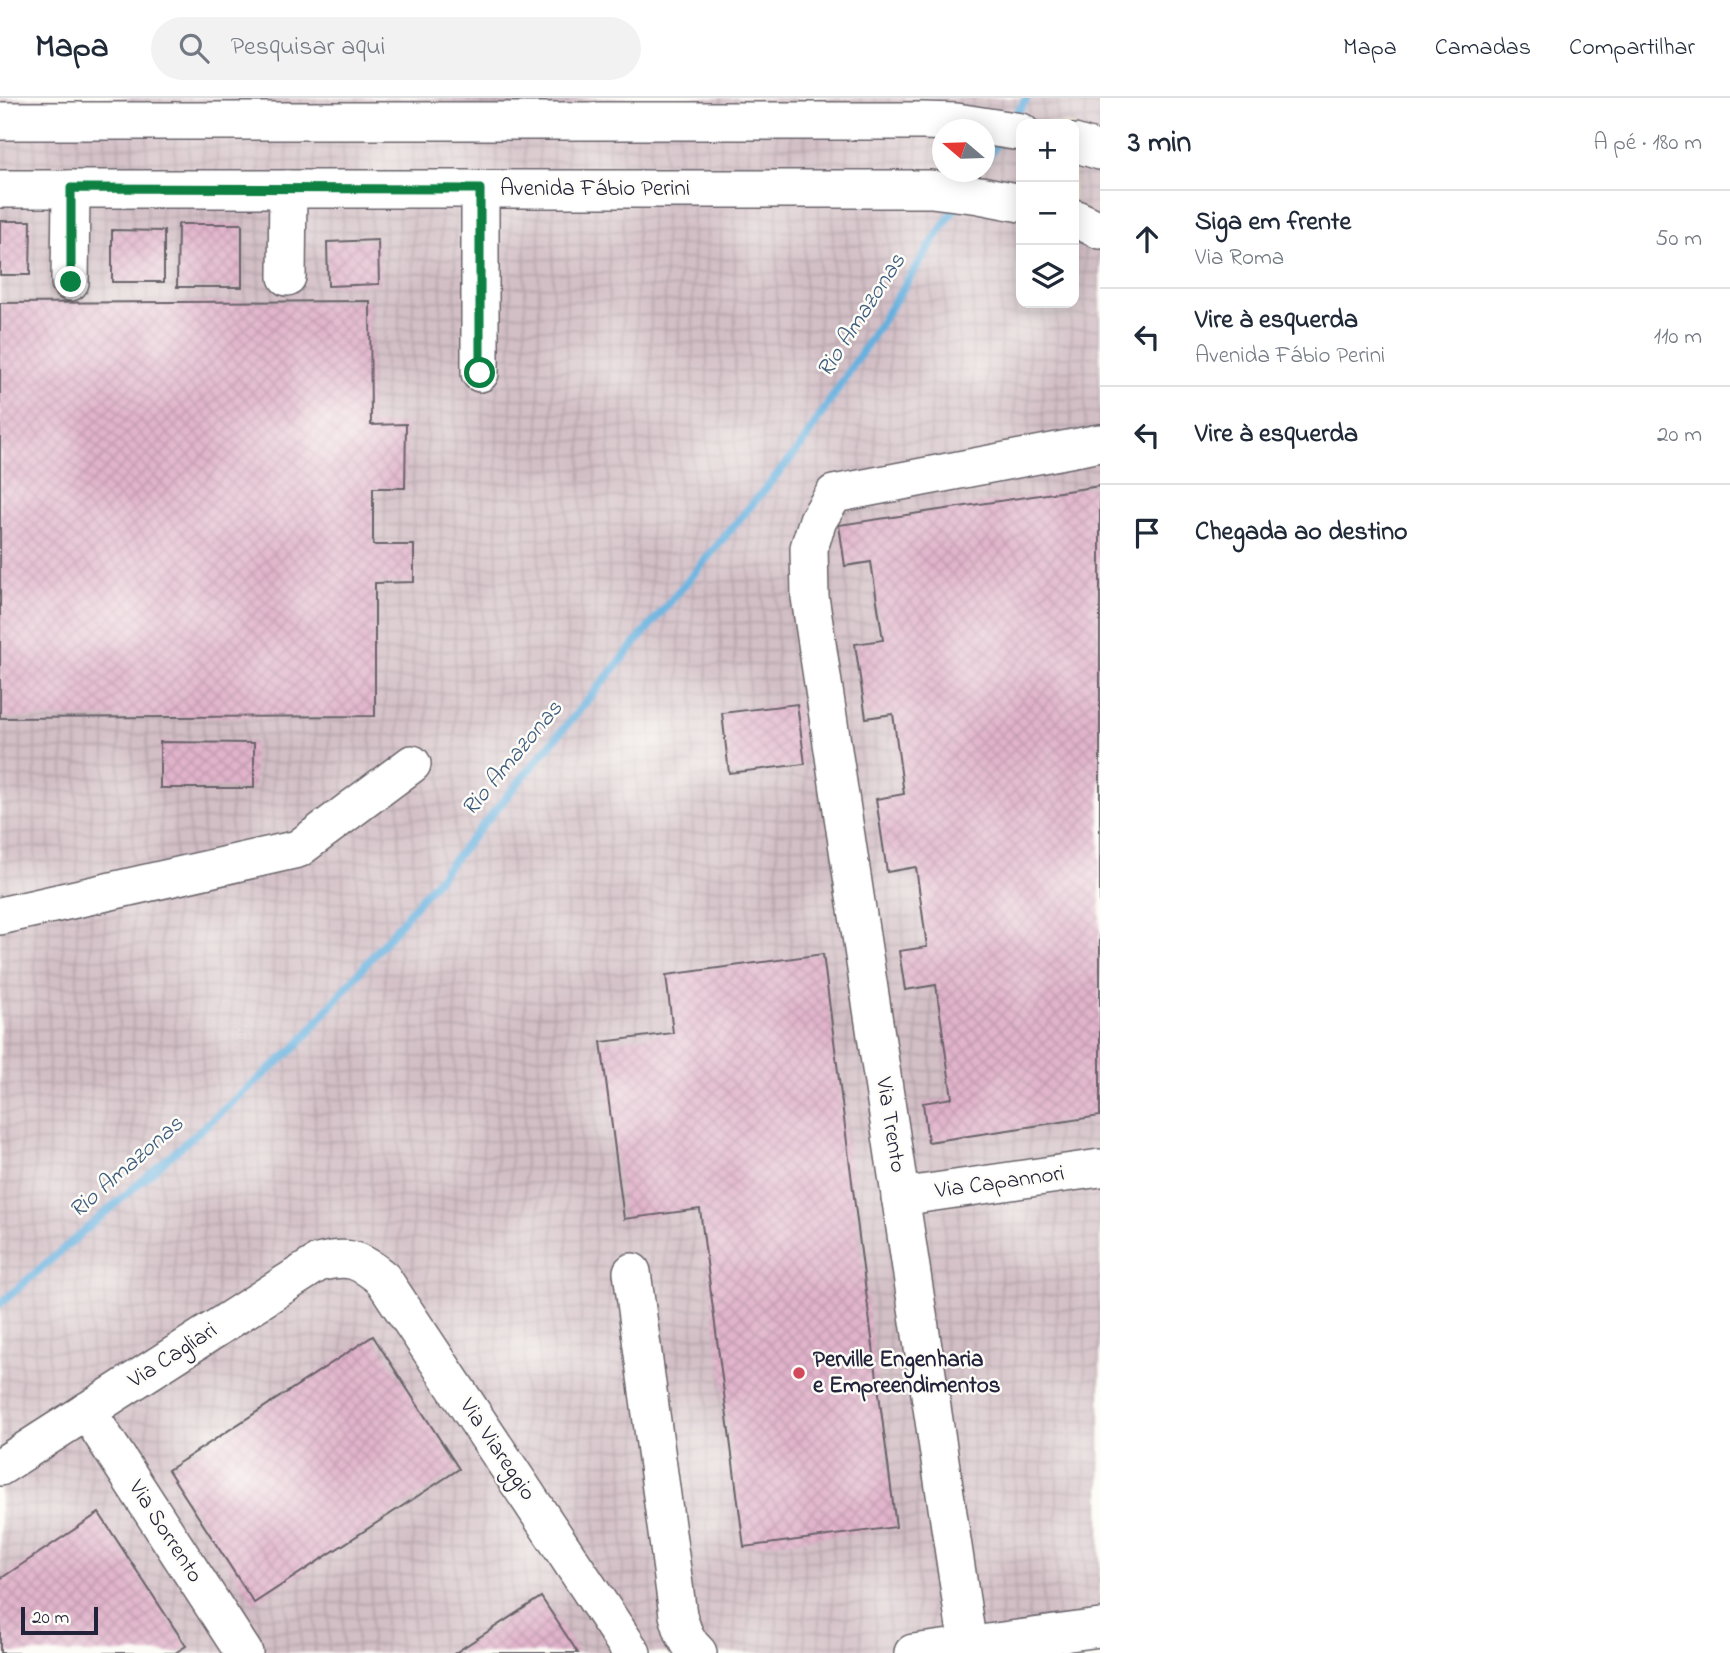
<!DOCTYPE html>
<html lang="pt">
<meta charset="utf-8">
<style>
body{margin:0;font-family:"Indie Flower",sans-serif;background:#f2f2f3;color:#1f2937}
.controls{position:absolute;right:21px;top:21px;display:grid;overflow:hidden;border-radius:14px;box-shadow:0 4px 18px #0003}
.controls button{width:63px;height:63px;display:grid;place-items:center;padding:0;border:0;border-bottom:2px solid #e0e1e3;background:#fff;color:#1f2937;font:35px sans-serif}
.compass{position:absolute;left:932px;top:21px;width:63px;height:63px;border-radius:50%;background:#fff;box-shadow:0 4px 18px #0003;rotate:289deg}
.scale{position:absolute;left:21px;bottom:18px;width:77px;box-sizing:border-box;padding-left:7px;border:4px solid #22223b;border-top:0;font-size:19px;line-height:24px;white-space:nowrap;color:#22223b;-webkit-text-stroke:5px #fdfcf7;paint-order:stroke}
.stop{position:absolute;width:21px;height:21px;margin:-16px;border:5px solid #0b8043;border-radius:50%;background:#fff}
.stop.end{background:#0b8043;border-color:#fff;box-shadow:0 2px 7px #0008}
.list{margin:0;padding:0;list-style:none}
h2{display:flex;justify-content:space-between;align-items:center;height:91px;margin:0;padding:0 28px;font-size:30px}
h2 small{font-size:23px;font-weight:400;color:#747a83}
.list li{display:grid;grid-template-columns:46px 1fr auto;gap:21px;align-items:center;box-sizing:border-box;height:98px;padding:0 28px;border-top:2px solid #e0e1e3}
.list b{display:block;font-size:26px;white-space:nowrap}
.list p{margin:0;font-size:23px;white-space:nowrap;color:#747a83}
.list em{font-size:23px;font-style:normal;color:#747a83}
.icon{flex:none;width:38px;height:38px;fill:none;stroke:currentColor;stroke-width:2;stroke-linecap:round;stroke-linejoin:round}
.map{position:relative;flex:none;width:1100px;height:1555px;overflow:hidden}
header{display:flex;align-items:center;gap:42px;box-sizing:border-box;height:98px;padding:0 35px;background:#fff;border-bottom:2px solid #e0e1e3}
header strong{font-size:33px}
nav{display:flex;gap:38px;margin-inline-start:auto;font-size:24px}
.search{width:490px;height:63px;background:#f2f2f3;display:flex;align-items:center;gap:18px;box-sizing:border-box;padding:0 24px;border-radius:38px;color:#747a83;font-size:26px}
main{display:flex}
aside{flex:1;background:#fff}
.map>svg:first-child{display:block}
.industrial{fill:url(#industrial-grid);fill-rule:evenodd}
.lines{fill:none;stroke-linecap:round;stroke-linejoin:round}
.stream{stroke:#66b0de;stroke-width:8}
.building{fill:url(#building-cross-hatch)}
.minor-casing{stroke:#69646a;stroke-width:40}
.minor{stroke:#fff;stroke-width:37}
.route{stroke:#0b8043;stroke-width:9}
.poi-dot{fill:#d1495b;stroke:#fdfcf7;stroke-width:2.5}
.labels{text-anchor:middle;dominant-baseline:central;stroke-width:5;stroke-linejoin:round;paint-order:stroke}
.street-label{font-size:23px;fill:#22223b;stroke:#fdfcf7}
.poi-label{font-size:23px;font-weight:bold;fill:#22223b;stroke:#fdfcf7;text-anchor:start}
.water-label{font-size:24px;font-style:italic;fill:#3d5b7c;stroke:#fdfcf7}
</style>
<header>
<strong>Mapa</strong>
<div class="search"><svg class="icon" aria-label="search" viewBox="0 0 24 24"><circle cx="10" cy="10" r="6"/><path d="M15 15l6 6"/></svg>Pesquisar aqui</div>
<nav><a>Mapa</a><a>Camadas</a><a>Compartilhar</a></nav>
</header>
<main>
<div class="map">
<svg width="1100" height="1555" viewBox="0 0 1100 1555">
<defs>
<pattern id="industrial-grid" width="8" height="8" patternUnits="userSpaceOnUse" patternTransform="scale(1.75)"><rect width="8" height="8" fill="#d2bec5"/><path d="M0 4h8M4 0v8" fill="none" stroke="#b4a3aa"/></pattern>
<pattern id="building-cross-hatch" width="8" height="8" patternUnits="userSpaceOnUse" patternTransform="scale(1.75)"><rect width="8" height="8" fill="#e1b4cb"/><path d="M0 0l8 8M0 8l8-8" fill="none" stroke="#c19aaf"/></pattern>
</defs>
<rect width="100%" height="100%" fill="#fdfcf7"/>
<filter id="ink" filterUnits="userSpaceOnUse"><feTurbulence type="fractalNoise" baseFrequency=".0143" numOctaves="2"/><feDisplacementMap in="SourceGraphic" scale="14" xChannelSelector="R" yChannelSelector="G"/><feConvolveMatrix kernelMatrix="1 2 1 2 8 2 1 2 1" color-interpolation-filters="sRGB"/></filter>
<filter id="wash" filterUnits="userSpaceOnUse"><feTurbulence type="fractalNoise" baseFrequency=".00686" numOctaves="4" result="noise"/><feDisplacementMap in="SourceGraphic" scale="28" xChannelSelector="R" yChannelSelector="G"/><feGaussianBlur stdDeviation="1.57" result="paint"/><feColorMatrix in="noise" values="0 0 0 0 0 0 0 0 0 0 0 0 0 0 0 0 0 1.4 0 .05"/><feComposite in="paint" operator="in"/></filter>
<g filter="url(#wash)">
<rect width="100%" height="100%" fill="#ede0c0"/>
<path class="industrial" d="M0,0H1100V1555H0ZM1021,26H1074V205H1021ZM942,32H984V74H942Z"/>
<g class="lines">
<g class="stream">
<path d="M1013,21L1027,0"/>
<path d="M984,65L1000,41"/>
<path d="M0,1206L298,947L801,348L958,105"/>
</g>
</g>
<g id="blocks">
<g class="building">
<path d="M0,123H31L30,177H0Z"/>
<path d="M178,126H242V189H177Z"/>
<path d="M112,132L164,133V184H112Z"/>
<path d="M378,142L379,186L328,188L327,144Z"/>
<path d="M370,203L371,327L406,326L405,390H373V447H414V484L375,485V618L0,620V205Z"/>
<path d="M1100,388V1018L928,1044L923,1005L952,1000L936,887L905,892L899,853L927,849L916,769L887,774L876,701L904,696L893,616L866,620L855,546L883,542L871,464L845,468L839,427Z"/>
<path d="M797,606L805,666L729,675L722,615Z"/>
<path d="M160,644L254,645V690H160Z"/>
<path d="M823,856L896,1429L744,1449L700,1111L624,1121L601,944L673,935L666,877Z"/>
<path d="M373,1238L459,1371L254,1505L168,1372Z"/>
<path d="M99,1415L186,1548L175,1555H0V1481Z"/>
<path d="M541,1499L578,1555H455Z"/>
</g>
</g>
</g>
<g filter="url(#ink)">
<use href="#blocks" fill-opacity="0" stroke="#69646a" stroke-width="2"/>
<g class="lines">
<g class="minor-casing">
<g id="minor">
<path d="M0,23H923L956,24L1021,34"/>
<path d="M1074,45L1100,53"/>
<path d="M0,91H931L980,97L1021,105"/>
<path d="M1074,120L1100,132"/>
<path d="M287,179L288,91"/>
<path d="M70,184L71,91"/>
<path d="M480,275V91"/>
<path d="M0,818L298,751L412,666"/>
<path d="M900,1099L1100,1070"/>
<path d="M632,1174L678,1517C682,1532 686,1544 698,1555"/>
<path d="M87,1313L244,1555"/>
<path d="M0,1369L318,1165C349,1157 359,1161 383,1181L632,1555"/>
<path d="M913,1555L1100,1530"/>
<path d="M969,1555L810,499L809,450L818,422L834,396L1100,345"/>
</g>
</g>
<use href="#minor" class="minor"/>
</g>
</g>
<g class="lines" filter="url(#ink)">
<path class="route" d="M71,184V90L480,91V275"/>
</g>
<circle class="poi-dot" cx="799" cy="1275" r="7"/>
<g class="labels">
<g class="street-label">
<text x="595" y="91">Avenida Fábio Perini</text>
<text transform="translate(890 1027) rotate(81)">Via Trento</text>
<text transform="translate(1000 1085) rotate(-8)">Via Capannori</text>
<text transform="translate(173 1258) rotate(-33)">Via Cagliari</text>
<text transform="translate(497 1352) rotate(56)">Via Viareggio</text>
<text transform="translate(165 1434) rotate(57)">Via Sorrento</text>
</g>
<g class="poi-label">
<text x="813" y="1262">Perville Engenharia<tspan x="813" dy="26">e Empreendimentos</tspan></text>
</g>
<g class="water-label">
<text transform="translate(862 218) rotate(-57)">Rio Amazonas</text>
<text transform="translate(513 661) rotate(-50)">Rio Amazonas</text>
<text transform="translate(127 1070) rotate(-41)">Rio Amazonas</text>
</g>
</g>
</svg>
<div class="controls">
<button>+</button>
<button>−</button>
<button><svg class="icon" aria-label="layers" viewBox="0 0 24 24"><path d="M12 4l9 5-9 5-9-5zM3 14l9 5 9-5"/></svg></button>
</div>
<svg class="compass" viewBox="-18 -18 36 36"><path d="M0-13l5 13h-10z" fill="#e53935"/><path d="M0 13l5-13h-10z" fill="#747a83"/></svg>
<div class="scale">20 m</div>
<div class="stop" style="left:480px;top:275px"></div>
<div class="stop end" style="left:71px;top:184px"></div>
</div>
<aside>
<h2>3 min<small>A pé · 180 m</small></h2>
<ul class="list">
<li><svg class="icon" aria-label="ahead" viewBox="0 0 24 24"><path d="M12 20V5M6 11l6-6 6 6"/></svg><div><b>Siga em frente</b><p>Via Roma</p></div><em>50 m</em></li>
<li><svg class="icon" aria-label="left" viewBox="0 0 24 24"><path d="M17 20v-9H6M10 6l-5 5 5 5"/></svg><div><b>Vire à esquerda</b><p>Avenida Fábio Perini</p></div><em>110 m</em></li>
<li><svg class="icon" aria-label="left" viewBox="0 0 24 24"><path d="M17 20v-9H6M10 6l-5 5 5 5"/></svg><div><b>Vire à esquerda</b></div><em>20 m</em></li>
<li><svg class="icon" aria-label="arrive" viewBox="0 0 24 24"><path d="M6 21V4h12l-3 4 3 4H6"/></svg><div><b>Chegada ao destino</b></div></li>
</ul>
</aside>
</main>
